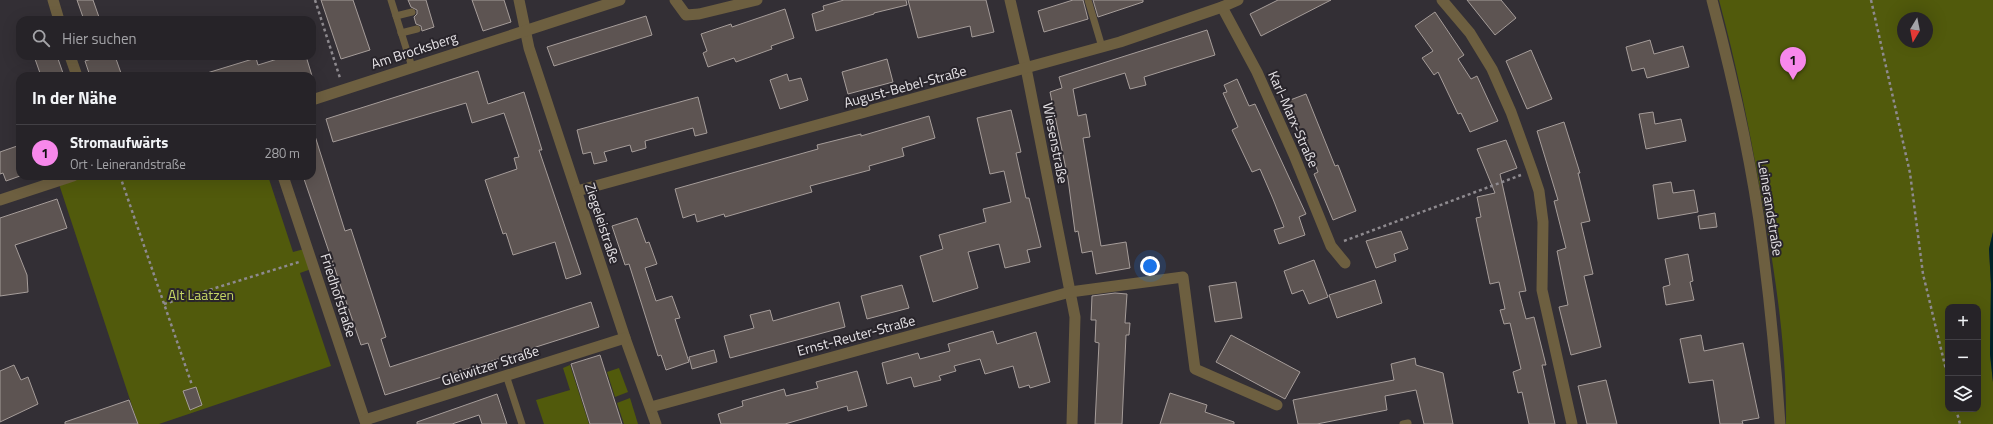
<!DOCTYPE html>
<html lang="de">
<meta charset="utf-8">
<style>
body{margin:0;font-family:"Titillium Web",sans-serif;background:#322f34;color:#f1f3f6}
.controls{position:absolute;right:12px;bottom:12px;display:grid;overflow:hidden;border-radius:8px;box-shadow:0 4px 16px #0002}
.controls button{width:36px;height:36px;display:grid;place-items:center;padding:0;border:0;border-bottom:1px solid #424045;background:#262328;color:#f1f3f6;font:20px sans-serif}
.compass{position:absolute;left:1897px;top:12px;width:36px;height:36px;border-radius:50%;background:#262328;box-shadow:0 4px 16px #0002;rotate:190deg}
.you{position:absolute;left:1150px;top:266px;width:14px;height:14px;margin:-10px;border:3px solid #fff;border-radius:50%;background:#1a73e8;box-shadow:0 0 0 6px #1a73e833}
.badge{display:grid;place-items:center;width:26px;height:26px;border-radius:50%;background:#f788eb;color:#111;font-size:13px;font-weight:700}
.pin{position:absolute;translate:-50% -33px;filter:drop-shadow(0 1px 2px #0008)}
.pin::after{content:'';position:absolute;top:21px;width:14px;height:12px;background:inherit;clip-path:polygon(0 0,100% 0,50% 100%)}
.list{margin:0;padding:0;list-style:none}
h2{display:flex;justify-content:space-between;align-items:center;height:52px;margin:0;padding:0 16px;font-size:17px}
h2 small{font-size:13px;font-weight:400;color:#a4a4a8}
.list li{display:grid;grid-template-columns:26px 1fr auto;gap:12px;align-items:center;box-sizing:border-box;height:56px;padding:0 16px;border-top:1px solid #424045}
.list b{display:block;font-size:15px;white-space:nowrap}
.list p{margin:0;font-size:13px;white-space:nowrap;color:#a4a4a8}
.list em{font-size:13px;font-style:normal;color:#a4a4a8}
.icon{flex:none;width:22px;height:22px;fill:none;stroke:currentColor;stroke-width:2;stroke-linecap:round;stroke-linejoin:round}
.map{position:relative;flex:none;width:1993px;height:424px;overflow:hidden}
.search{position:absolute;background:#262328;box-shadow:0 4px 16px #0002;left:16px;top:16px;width:300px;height:44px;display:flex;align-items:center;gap:10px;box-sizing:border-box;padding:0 14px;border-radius:12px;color:#a4a4a8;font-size:15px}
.panel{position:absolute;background:#262328;box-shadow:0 4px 16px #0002;left:16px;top:72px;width:300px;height:108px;border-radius:12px}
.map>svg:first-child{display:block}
.green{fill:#515a0c;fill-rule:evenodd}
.water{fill:#002329}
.building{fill:#5d5452;stroke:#a69d9a}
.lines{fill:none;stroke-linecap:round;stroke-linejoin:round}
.path{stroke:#8e8a8f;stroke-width:2.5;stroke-dasharray:3 3;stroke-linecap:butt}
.service{stroke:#6d5f40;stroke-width:7}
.minor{stroke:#6d5f40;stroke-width:11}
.labels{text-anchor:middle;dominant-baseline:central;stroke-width:4;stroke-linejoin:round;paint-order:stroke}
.street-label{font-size:14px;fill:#e6e3e7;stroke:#29252b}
.park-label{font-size:14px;fill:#c4d464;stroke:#29252b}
</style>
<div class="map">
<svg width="1993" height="424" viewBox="0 0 1993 424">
<rect width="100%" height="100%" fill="#332f35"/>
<g class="green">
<path d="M1719,0H1993V232L1989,249L1991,284L1990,354L1993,382V424H1786C1787,345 1774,267 1760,189C1749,126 1736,63 1719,0ZM1903,18H1927V42H1903ZM1948,307H1978V409H1948Z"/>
<path d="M72,176H268L293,252L308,248L314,268L300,273L331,366L159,424H138L58,181Z"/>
<path d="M570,365L589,424H544L536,400L570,390L563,368Z"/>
<path d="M619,368L628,392L615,397L607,372Z"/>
<path d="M630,398L638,424H624L617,403Z"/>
</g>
<path class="water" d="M1993,232V382L1990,354L1991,284L1989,249Z"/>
<g class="building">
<path d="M77,0H93L100,20H84Z"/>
<path d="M321,0H353L370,50L341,59Z"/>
<path d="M408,0H426L434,27L422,31L421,26L416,24L414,17L417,14V10L411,7Z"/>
<path d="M472,0H504L511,22L483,31Z"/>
<path d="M844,0H906L907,5L874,13V14L816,31L812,14L824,10L823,6Z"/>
<path d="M908,0H986L994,32L972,37L970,26L918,38Z"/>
<path d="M1073,0H1083L1088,19L1044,32L1038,11Z"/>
<path d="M1093,0H1143V2L1098,17Z"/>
<path d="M1278,0H1331L1261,36L1250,14Z"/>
<path d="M1467,0H1501L1516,18L1495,35Z"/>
<path d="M785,9L794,38L771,46L772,49L736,62L734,58L708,67L703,53L707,51L701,34L731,24L732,27Z"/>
<path d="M1435,12L1464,55L1458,59L1471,79L1477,76L1498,121L1470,132L1461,113L1458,114L1438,72L1434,75L1422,58L1433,51L1415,26Z"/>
<path d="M646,16L652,35L554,66L547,47Z"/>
<path d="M1207,30L1215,55L1144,77L1146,85L1130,89L1125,73L1073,89L1078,116L1086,114L1090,137L1083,138L1101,246L1126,242L1130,268L1096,274L1092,251L1082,253L1078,231L1075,232L1068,179L1050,92L1062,88L1059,77Z"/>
<path d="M1650,40L1654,54L1683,46L1689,67L1647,78L1644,68L1632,71L1626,47Z"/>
<path d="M1531,50L1552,99L1527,109L1506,61Z"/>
<path d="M34,56H57L64,76H41Z"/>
<path d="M101,56H115L122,76H90L85,61Z"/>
<path d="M287,56H306L312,76H207V73L256,58L258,65Z"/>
<path d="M887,59L893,82L848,94L842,72Z"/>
<path d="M478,71L488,104L524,92L542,150H539L581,274L566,279L555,242L513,255L506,233L503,234L485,180L517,169L514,158L519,157L504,113L472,123L466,103L333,142L326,119Z"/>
<path d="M787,74L789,81L801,78L808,100L780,109L770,80Z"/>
<path d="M1237,79L1249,106L1255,104L1306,214L1299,217L1305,235L1279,244L1274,230L1284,227L1273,199L1260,169L1252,172L1232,130L1238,127L1223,93L1227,92L1224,85Z"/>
<path d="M1306,94L1335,166L1338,165L1356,211L1333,220L1314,174L1318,172L1308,145L1304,147L1285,102Z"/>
<path d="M698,97L707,133L695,136L693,128L645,141L646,148L632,152L630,145L604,152L607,161L594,164L591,152L583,154L577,130Z"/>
<path d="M1011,110L1021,152L1016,153L1026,198H1029L1041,247L1027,250L1030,262L1005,268L999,244L968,252L978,288L933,302L920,256L943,249L939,235L986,222L983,209L1011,202L1004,171L990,174L977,118Z"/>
<path d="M1653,112L1655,124L1681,119L1686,141L1646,149L1639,114Z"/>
<path d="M929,116L935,138L902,148L904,156L869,166L870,170L810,186L812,192L725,217L724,214L697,222L695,214L683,218L675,189L818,149L817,145L861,134V136Z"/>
<path d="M1564,122L1580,173H1578L1590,221L1581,223L1593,274L1584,276L1601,347L1571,355L1559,307L1568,305L1557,251L1566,248L1554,201L1558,200L1537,131Z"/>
<path d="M315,136L345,231L351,229L379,315L386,337L381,339L390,367L591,302L599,327L385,395L368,343L361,345L303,176H312V137Z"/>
<path d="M1506,140L1517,168L1500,174L1526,291L1519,292L1526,319L1534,317L1546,365H1542L1555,424H1529L1522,392L1518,393L1513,372L1521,369L1510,323L1504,324L1500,310L1505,309L1499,282L1490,284L1476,218L1481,217L1477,197L1495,193L1477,149Z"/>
<path d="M20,145V176L6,181L3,173L0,174V152Z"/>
<path d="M1671,182L1673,193L1694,190L1698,212L1658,219L1653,185Z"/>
<path d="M57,199L67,228L15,245L27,275L28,292L0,296V218Z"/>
<path d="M1715,213L1717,227L1700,229L1698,216Z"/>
<path d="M637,218L646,243L649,242L657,264L645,268L656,301L672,296L680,318L675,319L689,362L666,370L661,355L658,356L629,264L625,265L612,226Z"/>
<path d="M1401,231L1408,249L1394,254L1396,261L1376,268L1366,241Z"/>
<path d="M1688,254L1693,281L1690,282L1694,300L1666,305L1663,287L1670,285L1665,259Z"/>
<path d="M1314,260L1328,297L1309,304L1303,290L1292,294L1284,271Z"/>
<path d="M1375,280L1382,303L1337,318L1329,295Z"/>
<path d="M1236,282L1242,318L1215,322L1209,286Z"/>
<path d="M902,285L909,308L867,319L861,296Z"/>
<path d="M1115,293L1127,294L1125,323H1130L1129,335H1126L1122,424H1095L1099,343L1095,342L1096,320H1091L1092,296Z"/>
<path d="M839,302L845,327L730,358L724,336L754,328L750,315L770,310L773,321Z"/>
<path d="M993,331L997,344L1036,332L1050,382L1030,388L1029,385L1019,388L1013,366L985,374L980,359L954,366L956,371L939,376L941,380L914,387L911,377L887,384L882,363L918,353L920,359L950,351L948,344Z"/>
<path d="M1231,335L1300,372L1285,399L1216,362Z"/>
<path d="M1701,335L1704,351L1743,343L1759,418L1742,421L1743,424H1720L1713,380L1689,383L1680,339Z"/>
<path d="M714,350L717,362L692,369L689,357Z"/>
<path d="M600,355L622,424H590L571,364Z"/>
<path d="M1415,358L1416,365L1443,373L1453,424H1424L1416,390L1385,396L1387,410L1317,424H1298L1293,400L1394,380L1391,364Z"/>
<path d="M14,365L21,380L28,377L38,404L0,422V371Z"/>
<path d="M857,371L867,406L848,411L847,406L785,424H721L718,414L743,406L742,401L784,389L786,396L818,388L816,382Z"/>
<path d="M1606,380L1617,424H1587L1578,386Z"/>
<path d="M196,387L202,405L190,410L183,391Z"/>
<path d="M1170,393L1207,405L1205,412L1234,422V424H1160Z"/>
<path d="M497,394L507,424H482L479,415L452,424H417V422Z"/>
<path d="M129,400L138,424H65V422Z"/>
</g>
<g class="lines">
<g class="path">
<path d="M315,0L340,78"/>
<path d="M1871,0L1910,173L1923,274L1948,378"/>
<path d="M120,176L192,385"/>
<path d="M1344,241L1521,175"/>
<path d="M164,304L299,262"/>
<path d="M1956,409L1960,424"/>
</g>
<g class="service">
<path d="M391,0L412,67"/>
<path d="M1088,0L1102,47"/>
<path d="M396,16L412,12"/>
<path d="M401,33L417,29"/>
<path d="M506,375L522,424"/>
<path d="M1403,424L1408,423"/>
</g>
<g class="minor">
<path d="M53,0L59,20"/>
<path d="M519,0L529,48L625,338L656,424"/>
<path d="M675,0L686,15L699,14L757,0"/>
<path d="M1010,0L1026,68L1075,317L1072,424"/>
<path d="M1442,0L1470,33L1492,69L1511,112L1532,170L1539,191L1543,222L1542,290L1572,424"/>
<path d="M1712,0C1733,80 1752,161 1762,243C1770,303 1776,364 1780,424"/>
<path d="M1222,7L1257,72L1294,155L1331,246L1345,263"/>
<path d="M70,56L77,76"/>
<path d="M312,100L620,0"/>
<path d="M283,176L366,424"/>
<path d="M577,191L1120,42L1222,7L1238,0"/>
<path d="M0,200L73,176"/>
<path d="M651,407L1070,292L1183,277L1195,369L1277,405"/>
<path d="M365,420L625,338"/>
</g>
</g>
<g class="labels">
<g class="street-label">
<text transform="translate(414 50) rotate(-18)">Am Brocksberg</text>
<text transform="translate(905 86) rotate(-15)">August-Bebel-Straße</text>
<text transform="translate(1294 119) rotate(66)">Karl-Marx-Straße</text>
<text transform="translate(1056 143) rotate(79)">Wiesenstraße</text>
<text transform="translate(1771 208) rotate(81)">Leinerandstraße</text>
<text transform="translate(603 223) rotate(72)">Ziegeleistraße</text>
<text transform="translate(339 295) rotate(72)">Friedhofstraße</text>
<text transform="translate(856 335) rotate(-15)">Ernst-Reuter-Straße</text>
<text transform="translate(490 365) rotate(-18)">Gleiwitzer Straße</text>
</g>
<g class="park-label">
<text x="201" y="294">Alt Laatzen</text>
</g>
</g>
</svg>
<div class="controls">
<button>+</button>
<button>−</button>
<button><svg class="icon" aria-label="layers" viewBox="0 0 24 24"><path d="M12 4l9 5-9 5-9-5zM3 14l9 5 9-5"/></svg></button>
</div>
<svg class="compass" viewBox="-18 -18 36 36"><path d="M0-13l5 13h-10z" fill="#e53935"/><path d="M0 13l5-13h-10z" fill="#a4a4a8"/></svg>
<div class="you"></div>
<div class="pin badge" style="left:1793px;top:80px">1</div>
<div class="search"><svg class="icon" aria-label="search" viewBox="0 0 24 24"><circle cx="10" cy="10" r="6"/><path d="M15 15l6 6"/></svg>Hier suchen</div>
<section class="panel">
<h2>In der Nähe<small></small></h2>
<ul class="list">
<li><span class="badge">1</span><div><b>Stromaufwärts</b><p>Ort · Leinerandstraße</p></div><em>280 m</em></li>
</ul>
</section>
</div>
